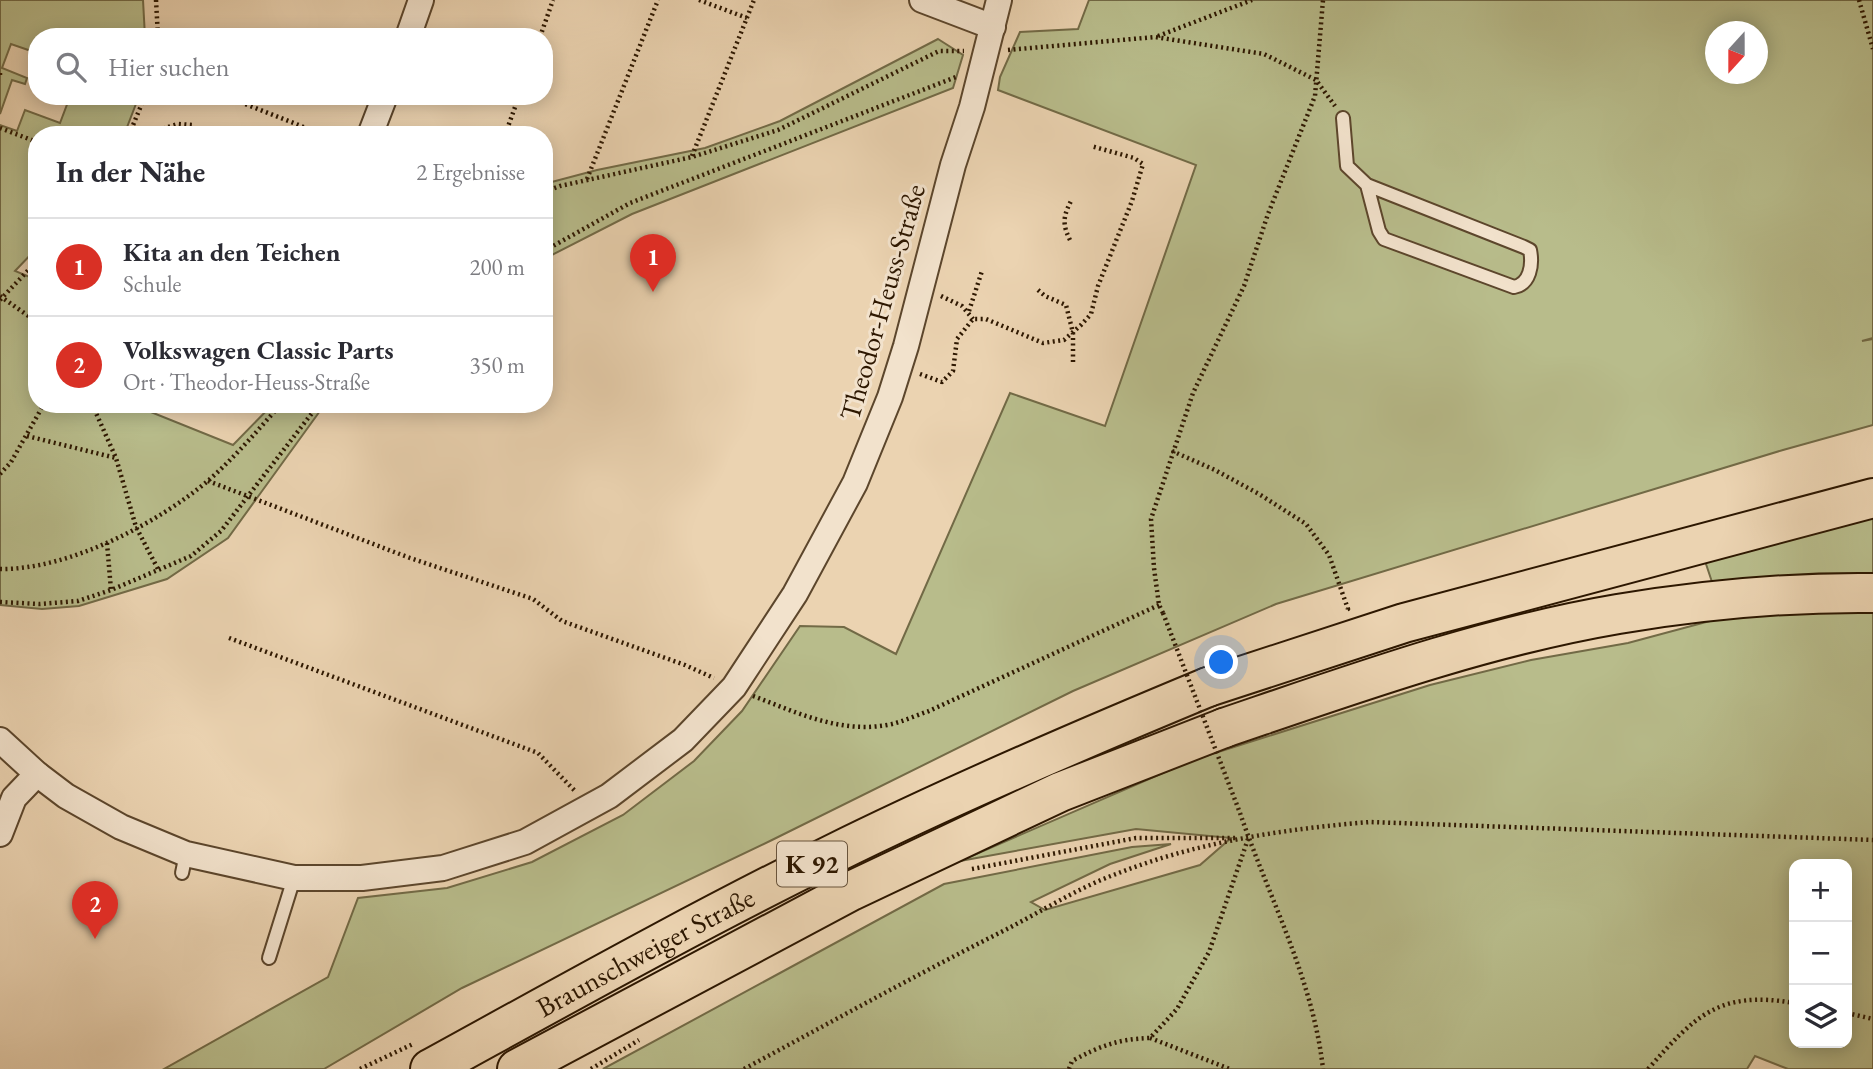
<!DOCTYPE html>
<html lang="de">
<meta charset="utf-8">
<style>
body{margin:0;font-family:"EB Garamond",serif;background:#f2f2f3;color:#2b2b33}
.controls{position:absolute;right:21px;bottom:21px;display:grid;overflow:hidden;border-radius:14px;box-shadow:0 4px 18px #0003}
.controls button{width:63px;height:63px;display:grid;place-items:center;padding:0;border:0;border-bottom:2px solid #e1e1e2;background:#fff;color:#2b2b33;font:35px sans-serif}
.compass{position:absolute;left:1705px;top:21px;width:63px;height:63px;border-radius:50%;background:#fff;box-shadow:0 4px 18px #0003;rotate:201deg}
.you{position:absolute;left:1222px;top:663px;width:24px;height:24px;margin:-18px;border:5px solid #fff;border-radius:50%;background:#1a73e8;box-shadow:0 0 0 10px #1a73e833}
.badge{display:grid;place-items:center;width:46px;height:46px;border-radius:50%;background:#d93025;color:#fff;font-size:23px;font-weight:700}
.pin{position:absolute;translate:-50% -58px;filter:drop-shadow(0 2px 4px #0008)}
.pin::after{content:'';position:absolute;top:37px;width:24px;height:21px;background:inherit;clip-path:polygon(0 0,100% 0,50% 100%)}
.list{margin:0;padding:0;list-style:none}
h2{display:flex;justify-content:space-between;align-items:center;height:91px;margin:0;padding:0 28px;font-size:30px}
h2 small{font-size:23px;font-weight:400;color:#7c7c81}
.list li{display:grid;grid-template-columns:46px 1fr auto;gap:21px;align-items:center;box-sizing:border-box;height:98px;padding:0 28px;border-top:2px solid #e1e1e2}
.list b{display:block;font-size:26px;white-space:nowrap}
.list p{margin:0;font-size:23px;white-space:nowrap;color:#7c7c81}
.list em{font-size:23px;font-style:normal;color:#7c7c81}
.icon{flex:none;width:38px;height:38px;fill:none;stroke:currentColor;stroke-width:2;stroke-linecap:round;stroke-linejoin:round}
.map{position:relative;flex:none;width:1873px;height:1069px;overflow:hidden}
.search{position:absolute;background:#fff;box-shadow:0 4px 18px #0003;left:28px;top:28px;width:525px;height:77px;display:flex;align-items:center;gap:18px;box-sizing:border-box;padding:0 24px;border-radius:28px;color:#7c7c81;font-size:26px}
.panel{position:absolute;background:#fff;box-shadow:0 4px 18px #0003;left:28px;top:126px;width:525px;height:287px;border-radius:28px}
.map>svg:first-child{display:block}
.green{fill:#b8bc8b;stroke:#726a46;stroke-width:2;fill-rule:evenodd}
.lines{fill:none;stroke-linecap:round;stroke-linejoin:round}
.service-casing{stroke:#5c462c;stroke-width:16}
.minor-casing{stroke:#5c462c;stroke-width:28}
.trunk-casing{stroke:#2d1700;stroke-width:42}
.motorway-casing{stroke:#2d1700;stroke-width:42}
.path{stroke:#2d1700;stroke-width:4.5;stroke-dasharray:2 3.5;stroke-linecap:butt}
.service{stroke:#f2e2cc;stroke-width:12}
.minor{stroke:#f2e2cc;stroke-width:24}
.trunk{stroke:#ebd3b1;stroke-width:38}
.motorway{stroke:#ebd3b1;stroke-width:38}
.path-bridge{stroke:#2d1700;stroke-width:4.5;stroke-dasharray:2 3.5;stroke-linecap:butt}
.labels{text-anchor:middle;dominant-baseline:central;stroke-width:6;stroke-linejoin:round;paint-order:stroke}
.shield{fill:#f2e2cc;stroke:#68543d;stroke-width:2}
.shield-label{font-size:26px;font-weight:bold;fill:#2d1700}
.street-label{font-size:28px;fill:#2d1700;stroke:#f2e2cc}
</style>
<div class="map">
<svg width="1873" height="1069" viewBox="0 0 1873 1069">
<rect width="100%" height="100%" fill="#ebd3b1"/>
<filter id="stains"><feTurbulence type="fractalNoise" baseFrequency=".00286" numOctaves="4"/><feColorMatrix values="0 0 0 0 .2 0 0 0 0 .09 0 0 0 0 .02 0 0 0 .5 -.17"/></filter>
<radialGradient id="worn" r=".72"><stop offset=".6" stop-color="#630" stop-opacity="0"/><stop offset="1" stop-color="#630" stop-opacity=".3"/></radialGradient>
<g class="green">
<path d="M0,0H143L145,37H37V53L11,44L2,68L27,78L25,84L12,80L0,114Z"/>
<path d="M1089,0H1873V338L1862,341L1873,339V425L1783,450L1276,604L1073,691L772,840L462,988L324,1069H164L328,977L358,898L447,888L532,862L623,815L694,761L742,711L800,626L844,627L896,654L1010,393L1105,426L1196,165L998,90L1000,77L1020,32L1078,29ZM1716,32H1758V74H1716Z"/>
<path d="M938,39L963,55L953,88L632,214L544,259V184L597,170L705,148L780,121Z"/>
<path d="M74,96H139L124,135H37V248L15,271L37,280V404H131L233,445L273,404H325L228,538L167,579L79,606L42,609L0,605V125L17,131L25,110L60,123L68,102L72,103Z"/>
<path d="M1873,515V574L1761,579L1713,585L1704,558Z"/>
<path d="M1873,610V1069H1788L1755,1056L1747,1069H603L944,884L1132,847L1171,844L1110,864L1031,902L1045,910L1200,865L1231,838L1136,829L960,861L1193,760L1430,685L1531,660L1628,643L1721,618L1769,614ZM1794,864H1847V1043H1794Z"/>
</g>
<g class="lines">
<g class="service-casing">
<g id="service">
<path d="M1343,118L1347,166L1367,185L1524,247L1530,250C1533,265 1530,284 1514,287L1384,239L1379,231L1367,185"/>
<path d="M182,873L186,854"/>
<path d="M269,958L294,878"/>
</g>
</g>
<g class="minor-casing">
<g id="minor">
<path d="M922,0L993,27"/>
<path d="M408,37L421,0"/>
<path d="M370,135L385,96"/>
<path d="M0,740L37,774L66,796L121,827L186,854L294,878H362L443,868L525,842L609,796L683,740L734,687L795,594L855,483L890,397L906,346L953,165L972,107L999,0"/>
<path d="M0,834L14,798L37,774"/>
</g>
</g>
<g class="trunk-casing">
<g id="trunk">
<path id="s1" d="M430,1069C563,996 695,922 831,855C954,794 1080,740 1208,687"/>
<path d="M517,1069L851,891L1060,792L1224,728"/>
</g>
</g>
<g class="motorway-casing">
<g id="motorway">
<path d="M1208,687L1404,623L1873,498"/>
<path d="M1224,728C1353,684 1483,637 1618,614C1702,600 1788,592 1873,593"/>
</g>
</g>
<g class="path">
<path d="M156,0L158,37"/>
<path d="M699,0L747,18"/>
<path d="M1859,0L1873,49"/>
<path d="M1158,36L1252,0"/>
<path d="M540,37L553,0"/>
<path d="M1008,50L1155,37L1264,54L1316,80L1335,106"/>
<path d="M0,73V76"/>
<path d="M225,96L324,135"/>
<path d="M0,128L37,142"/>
<path d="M129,135L145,96"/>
<path d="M142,135L178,124L192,125"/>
<path d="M505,135L519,96"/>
<path d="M692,156L754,0"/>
<path d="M587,179L658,0"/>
<path d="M544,192L560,186L692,157L778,130L939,51H964"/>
<path d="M1070,240C1062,224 1063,216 1072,199"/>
<path d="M544,251L630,203L956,77"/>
<path d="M1038,290L1045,296L1066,305L1073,333V362"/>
<path d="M0,296L37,322"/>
<path d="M941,296L962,306L973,319"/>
<path d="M0,300L37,261"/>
<path d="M969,311L982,271"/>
<path d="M920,374L942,382L953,371L957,339L973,319H986L1043,343L1064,340L1081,325L1091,314L1098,286L1132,201L1143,164L1134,158L1091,146"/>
<path d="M92,404L116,458L136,527L159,571"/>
<path d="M27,436L116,458"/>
<path d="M1172,451L1215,470L1259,494L1306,524L1329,555L1348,609L1346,610"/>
<path d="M0,474L11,462L44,404"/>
<path d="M208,481L410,558L533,599L562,621L685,665L714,678"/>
<path d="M107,543L111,590"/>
<path d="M0,569C68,570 159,523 210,479C236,456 258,430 281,404"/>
<path d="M0,602L40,604L78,601L111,590L191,556L221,531L319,404"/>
<path d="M1163,613L1159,605L1154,568L1151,519L1193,393L1244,286L1268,214L1315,96L1323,0"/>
<path d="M229,638L538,753L575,791"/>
<path d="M753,696C798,713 843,735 892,724C904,721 917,715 929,711L1159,605"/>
<path d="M1240,813C1269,898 1313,979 1323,1069"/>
<path d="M972,869L1136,838H1237"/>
<path d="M1847,1013L1873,1019"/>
<path d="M1150,1038L1230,1069"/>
<path d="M360,1069L413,1044"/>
<path d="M591,1069L639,1040"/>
<path d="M744,1069C831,1022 918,974 1007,929C1042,911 1078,888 1116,874C1197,842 1284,829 1370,822L1873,840"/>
<path d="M1069,1069L1072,1061C1100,1046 1118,1039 1150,1038L1177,1009L1209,952L1248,839"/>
<path d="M1648,1069C1695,1016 1719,990 1794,1003"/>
</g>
<use href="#service" class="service"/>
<use href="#minor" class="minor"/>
<use href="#trunk" class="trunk"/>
<use href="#motorway" class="motorway"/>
<path class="path-bridge" d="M1163,613L1240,813"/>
</g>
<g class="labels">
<rect class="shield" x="777" y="841.5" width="70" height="45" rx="5"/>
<g class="shield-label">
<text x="812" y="864">K 92</text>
</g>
<g class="street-label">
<text transform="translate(882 302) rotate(-74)">Theodor-Heuss-Straße</text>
<text stroke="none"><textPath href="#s1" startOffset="245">Braunschweiger Straße</textPath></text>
</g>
</g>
<rect width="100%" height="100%" filter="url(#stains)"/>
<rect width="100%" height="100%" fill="url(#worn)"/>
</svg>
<div class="controls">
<button>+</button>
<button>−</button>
<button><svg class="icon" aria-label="layers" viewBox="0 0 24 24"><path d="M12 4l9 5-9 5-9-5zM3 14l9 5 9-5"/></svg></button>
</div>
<svg class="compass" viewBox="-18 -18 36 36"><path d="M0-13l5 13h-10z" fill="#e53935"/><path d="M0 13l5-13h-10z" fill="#7c7c81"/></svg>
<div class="you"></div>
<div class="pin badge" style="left:653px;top:292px">1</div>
<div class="pin badge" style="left:95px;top:939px">2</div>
<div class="search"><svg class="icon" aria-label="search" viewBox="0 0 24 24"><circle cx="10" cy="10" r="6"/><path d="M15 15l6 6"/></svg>Hier suchen</div>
<section class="panel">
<h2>In der Nähe<small>2 Ergebnisse</small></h2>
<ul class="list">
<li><span class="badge">1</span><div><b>Kita an den Teichen</b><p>Schule</p></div><em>200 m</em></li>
<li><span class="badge">2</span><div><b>Volkswagen Classic Parts</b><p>Ort · Theodor-Heuss-Straße</p></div><em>350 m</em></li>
</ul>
</section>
</div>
